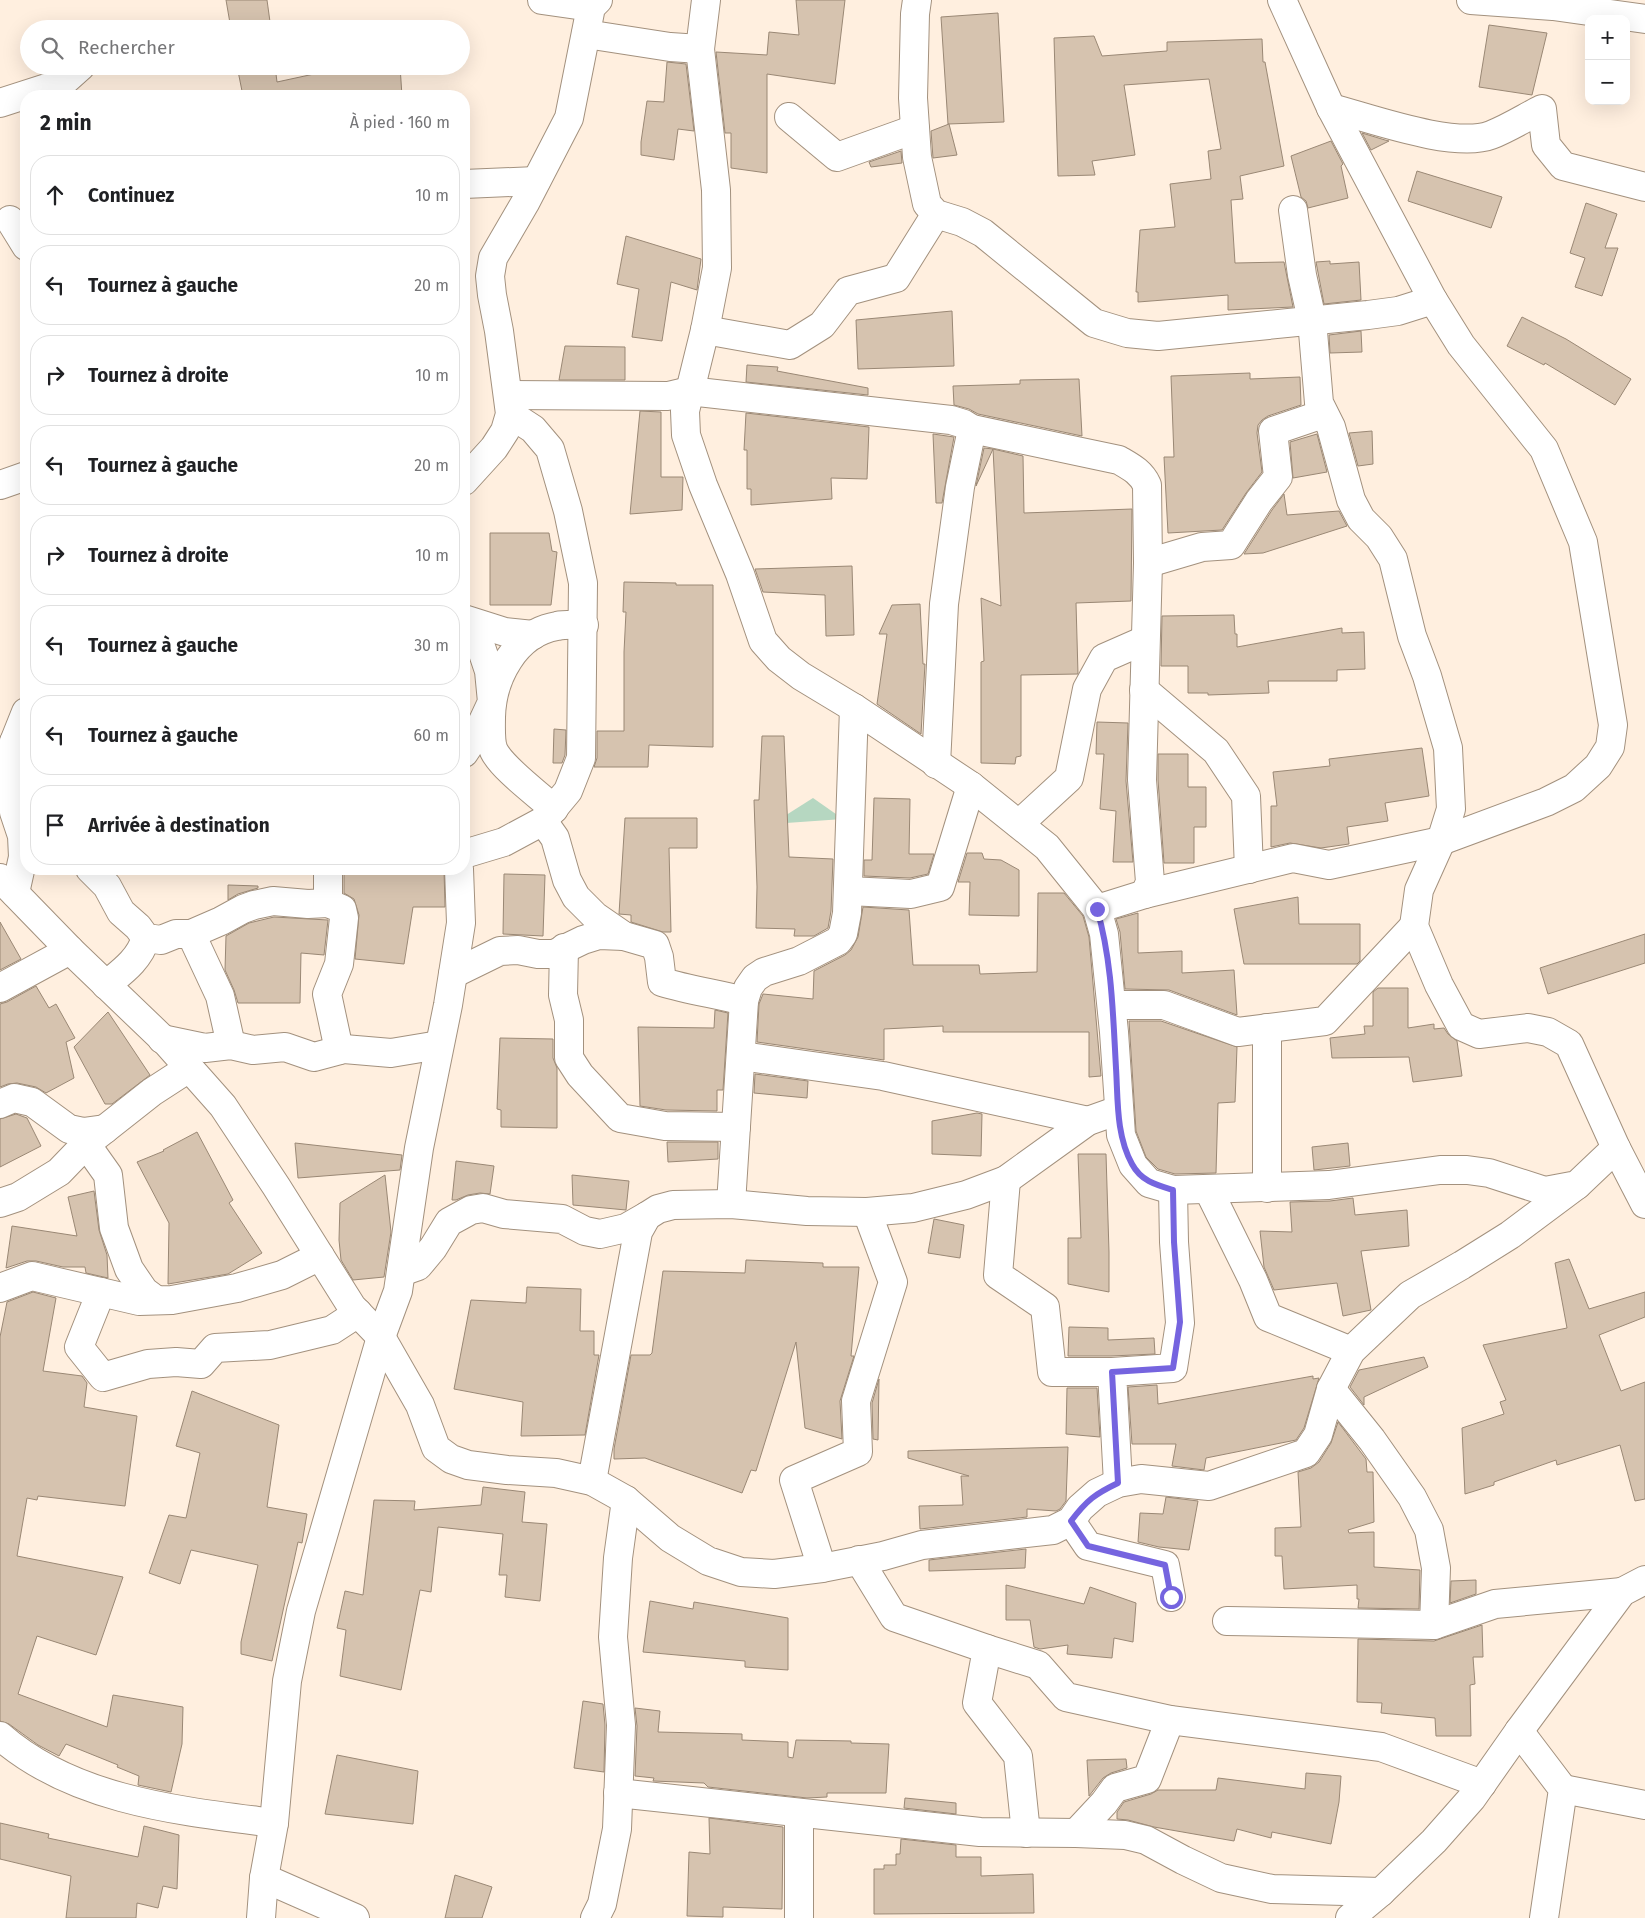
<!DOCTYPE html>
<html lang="fr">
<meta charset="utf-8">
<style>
body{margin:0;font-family:"Fira Sans",sans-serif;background:#f6f6f6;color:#202124}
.controls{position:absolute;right:15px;top:15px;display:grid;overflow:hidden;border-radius:10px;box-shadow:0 5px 20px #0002}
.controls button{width:45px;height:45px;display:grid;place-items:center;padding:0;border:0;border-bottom:1px solid #e0e0e0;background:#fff;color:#202124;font:25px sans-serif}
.stop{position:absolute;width:15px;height:15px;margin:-11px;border:4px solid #7564df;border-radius:50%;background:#fff}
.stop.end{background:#7564df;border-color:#fff;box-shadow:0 1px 5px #0008}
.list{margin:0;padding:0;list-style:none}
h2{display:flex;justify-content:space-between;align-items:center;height:65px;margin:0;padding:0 20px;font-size:21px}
h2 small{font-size:16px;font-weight:400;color:#757577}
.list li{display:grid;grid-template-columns:32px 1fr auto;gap:15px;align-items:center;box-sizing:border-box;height:80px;margin:0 10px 10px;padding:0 10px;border:1px solid #e0e0e0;border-radius:20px}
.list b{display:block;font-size:19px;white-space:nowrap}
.list em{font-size:16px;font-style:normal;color:#757577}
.icon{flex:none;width:28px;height:28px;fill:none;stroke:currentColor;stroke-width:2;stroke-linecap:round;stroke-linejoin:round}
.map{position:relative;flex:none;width:1645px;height:1918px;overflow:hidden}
.search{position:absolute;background:#fff;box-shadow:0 5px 20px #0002;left:20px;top:20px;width:450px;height:55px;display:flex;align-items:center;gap:12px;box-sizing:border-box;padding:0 18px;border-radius:28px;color:#757577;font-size:19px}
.panel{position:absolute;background:#fff;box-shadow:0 5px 20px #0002;left:20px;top:90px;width:450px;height:785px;border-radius:20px}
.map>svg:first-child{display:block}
.green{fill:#b6d7c1}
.building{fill:#d6c3af;stroke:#9a8875}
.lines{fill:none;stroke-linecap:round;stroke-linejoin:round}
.street-casing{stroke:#a3917e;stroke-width:30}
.street{stroke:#fff;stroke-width:28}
.route{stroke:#7564df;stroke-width:6}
</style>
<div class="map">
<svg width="1645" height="1918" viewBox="0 0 1645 1918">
<rect width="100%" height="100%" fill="#ffefdf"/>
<path class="green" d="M813,798L843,819L772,824Z"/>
<g class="building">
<path d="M226,0H267L271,29H231Z"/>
<path d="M796,0H845L835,84L767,74V173L731,168V133H725L716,52L767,55L769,32L799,35Z"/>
<path d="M998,13L1004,122L948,124L941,17Z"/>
<path d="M1489,25L1547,33L1532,95L1479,87Z"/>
<path d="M1094,36L1102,56L1167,51V42L1262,39L1263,62H1265L1284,166L1240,176L1243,199L1231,200L1235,263L1284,262L1293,307L1228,310V295L1138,302V292H1136L1140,230L1175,227L1170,184L1211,179L1208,151L1221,149L1209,79L1124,85L1135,155L1092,161L1095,175L1058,176L1054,38Z"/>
<path d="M667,62L686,64L694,131L678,129L674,160L641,155V142L647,101L664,102Z"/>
<path d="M237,66H275L277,82L351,66H400L402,96H243Z"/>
<path d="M949,124L957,155L933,158L931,131Z"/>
<path d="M1362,133L1385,140L1389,141L1371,150Z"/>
<path d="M1331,141L1343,164L1341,166L1348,198L1308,208L1306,201L1301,197L1291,156Z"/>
<path d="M901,151L902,163L871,167L869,162Z"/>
<path d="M1417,171L1502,197L1491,228L1408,201Z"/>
<path d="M1586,203L1617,214L1605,248H1618L1602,296L1575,287L1585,258L1570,253Z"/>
<path d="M626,236L701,259L697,290L671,282L662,341L632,337L639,289L617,284Z"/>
<path d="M1330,261V264L1359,262L1361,300L1324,304L1316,262Z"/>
<path d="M952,311L954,366L858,369L856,320Z"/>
<path d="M1522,317L1566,339L1631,379L1615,405L1545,363L1544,365L1507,346Z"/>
<path d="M1361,331L1362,352L1330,353L1329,335Z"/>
<path d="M565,346L625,347V380H559Z"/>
<path d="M747,365L778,367L777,371L868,388V395L746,382Z"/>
<path d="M1250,373V379L1300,377L1301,405L1268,416L1262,420L1258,425L1257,433L1262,472L1246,493L1222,530L1168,533L1164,457H1174L1171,376Z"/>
<path d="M1079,379L1082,436L978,414L969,409L954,405L953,386L1020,384V380Z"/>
<path d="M640,411L661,412V477H683L682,510L630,514Z"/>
<path d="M746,413L869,427L867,479L831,478L832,499L751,505V489H747V450H744Z"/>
<path d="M1372,431L1373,464L1358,466L1349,433Z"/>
<path d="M933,434L954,437L942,503H936Z"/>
<path d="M1317,434L1327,472L1293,478L1290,442Z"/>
<path d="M984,448L993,449L976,486Z"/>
<path d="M993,449L1023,456L1024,513L1132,509L1131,601L1076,603L1078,674L1021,675V756L1016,757L1015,764L981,763V662L984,661L981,598L1001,606Z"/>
<path d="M1284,494L1287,515L1339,511L1347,526L1263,553L1244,554L1272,510Z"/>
<path d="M490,533H549L552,551L557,552L551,605H490Z"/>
<path d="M852,566L854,635L826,636L825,595L763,592L755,569Z"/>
<path d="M624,582L676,583V585H713V747L649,745L648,767H594L597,758V731H624V652L626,612H623Z"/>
<path d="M920,604L923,664H925L921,734L877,704L887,634H879L892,605Z"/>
<path d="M1234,615L1235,634H1237V647L1342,628V633L1364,632L1365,669L1337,670V681H1268L1269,693L1208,695V693H1188V666H1161L1162,616Z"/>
<path d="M1097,722L1128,723L1126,781L1133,862H1113L1116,811L1100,809L1104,754H1096Z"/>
<path d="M554,729L566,730L565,755L562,763H553Z"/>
<path d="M762,736H784L789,857L833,859L831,911L828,928L814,936H794L795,929L756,928L757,887L754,800H759Z"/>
<path d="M1422,748L1429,796L1385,803L1388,821L1347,827L1349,844L1321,848L1290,843L1271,847V806H1277L1273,772L1330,766L1329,759Z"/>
<path d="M1158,754H1188V787H1206V827H1194V863H1164L1158,780Z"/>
<path d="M874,798L910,799L909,854H934L928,874L910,878L864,876V860H872Z"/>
<path d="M625,818H697V848H669L671,932H663L631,922V915L619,914Z"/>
<path d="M967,853H982L984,859L1001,860L1019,870V916L969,915L970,882H958Z"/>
<path d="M344,869H444L445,907H413L404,964L355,959L359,915L354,899L344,893Z"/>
<path d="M504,874L545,875L543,936L503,934Z"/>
<path d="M228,885L258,886V888L238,894L228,900Z"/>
<path d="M1038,893H1064L1083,916L1089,937L1101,1076L1089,1077V1032H943V1026L884,1029V1060L757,1042L759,1004L763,994L813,999L814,971L845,955L851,950L858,937L863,907L909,910L913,965H979L980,974L1037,972Z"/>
<path d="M1298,897L1299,924H1360V961L1357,964H1244L1234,909Z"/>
<path d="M1138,913V953L1182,951V973L1234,970L1237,1015L1169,990L1125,989L1120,932L1116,919Z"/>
<path d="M274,917L328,920L324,955L301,953L300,1003H238L234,990L225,970L226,936L249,923Z"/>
<path d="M0,922L21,959L0,970Z"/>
<path d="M1645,934V963L1548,994L1540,968Z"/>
<path d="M36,986L49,1008L56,1004L75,1038L66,1042L74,1078L46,1093L36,1087L17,1083L8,1084L0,1087V1004L7,1002Z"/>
<path d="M1378,988H1408V1028L1434,1024V1029L1444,1028L1448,1034L1457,1041L1462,1076L1413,1082L1409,1057L1332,1058L1330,1038L1365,1034L1364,1026H1373V992Z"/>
<path d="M715,1010L728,1013L723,1090H717V1111L666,1110L640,1106L638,1027L714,1028Z"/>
<path d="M108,1012L150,1075L112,1104H105L74,1047Z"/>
<path d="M1129,1021H1161L1237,1047L1235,1102L1218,1103L1216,1173L1175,1174L1158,1169L1146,1157L1136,1131Z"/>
<path d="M500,1038L553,1039V1058L557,1068V1128L501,1127V1110L497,1109Z"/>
<path d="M755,1074L808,1081L807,1098L754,1093Z"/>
<path d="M977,1113L982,1114L981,1156L932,1154V1121Z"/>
<path d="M16,1114L27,1118L41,1146L0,1167V1119Z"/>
<path d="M197,1132L233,1200L229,1203L262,1253L228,1274L168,1284L169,1223L137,1162L164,1151L163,1150Z"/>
<path d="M667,1142H718V1159L668,1162Z"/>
<path d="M295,1143L402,1155L400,1170L298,1178Z"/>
<path d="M1348,1143L1350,1166L1314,1170L1312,1147Z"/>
<path d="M1078,1154H1106L1109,1252V1292L1068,1284V1238H1081Z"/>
<path d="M456,1161L494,1166L490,1194L480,1193L468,1195L456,1200H452Z"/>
<path d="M385,1175L391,1232L384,1277L353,1280L341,1260L339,1240L340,1203Z"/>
<path d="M572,1175L629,1181L626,1210L573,1205Z"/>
<path d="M94,1191L99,1230L107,1255L108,1278L86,1273L85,1267H63L36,1261H27L6,1268L12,1226L77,1236L68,1197Z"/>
<path d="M1353,1198L1355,1215L1407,1210L1409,1246L1361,1251L1371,1310L1343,1316L1337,1283L1274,1290L1264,1267L1260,1231L1292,1232L1290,1202L1330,1201Z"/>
<path d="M934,1219L964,1225L960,1258L928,1253Z"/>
<path d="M1569,1259L1589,1309L1645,1292V1317L1599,1335L1621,1391L1645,1382V1499L1635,1501L1620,1445L1557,1465L1556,1460L1494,1482V1485L1465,1494L1462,1428L1504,1414L1500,1402L1506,1400L1483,1345L1567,1328L1555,1263Z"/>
<path d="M746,1260L823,1263V1267H859L851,1356H854L840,1401L842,1439L805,1428L796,1342L756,1471L751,1470L742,1493L645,1458L614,1459V1449L631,1355H650L652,1353L663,1271L745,1273Z"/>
<path d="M527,1287L581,1289L580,1331H594V1355H599L585,1435L521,1436L523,1402L454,1389L471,1300L526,1303Z"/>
<path d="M33,1292L56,1298L43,1371L82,1376L87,1383L84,1407L137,1416L125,1506L38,1496L37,1500L27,1498L17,1556L123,1577L96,1655L37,1636L18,1694L107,1727L113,1695L183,1707L182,1744L171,1792L138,1785L139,1776L117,1767L118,1765L66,1744L59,1756L38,1745L9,1724L0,1721V1337L7,1302Z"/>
<path d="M1069,1327L1108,1328V1340L1154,1338L1155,1354L1111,1356H1068Z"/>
<path d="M1424,1357L1428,1367L1364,1397V1405L1350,1387L1359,1370Z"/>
<path d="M1313,1376V1379L1319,1378L1304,1428L1296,1440L1206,1458L1204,1470L1172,1466L1176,1444H1132L1128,1387L1157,1385L1158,1404Z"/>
<path d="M879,1379L878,1440L873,1439L872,1403Z"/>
<path d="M1067,1388H1097L1100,1437L1066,1434Z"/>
<path d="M192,1391L279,1425L267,1507L307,1514L302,1543L298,1542L272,1661L241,1654V1642L258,1565L191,1550L180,1584L149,1573L169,1515L186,1518L200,1453L176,1446Z"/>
<path d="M1338,1422L1366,1459L1367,1472H1373L1374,1522L1348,1530L1349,1533L1374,1532V1567L1420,1570L1419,1609L1358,1608L1359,1599H1357V1585L1284,1589L1282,1556H1275V1528L1301,1527L1298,1472L1311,1468L1319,1462L1331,1443Z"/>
<path d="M1068,1447L1066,1501L1060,1509L1056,1511L1027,1509V1517L920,1529L919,1506L963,1505L961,1476H969L908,1458V1451Z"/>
<path d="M483,1487L525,1492L522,1522L547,1524L540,1601L505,1597L507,1575H499L503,1534L438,1527L431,1592L420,1590L401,1690L340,1676L346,1630L337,1628L345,1591L363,1595L374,1500L415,1501L414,1510L481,1505Z"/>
<path d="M1166,1497L1198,1501L1189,1550L1159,1547L1138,1542L1140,1513L1163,1514Z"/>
<path d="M1026,1549L1025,1568L929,1571V1560Z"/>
<path d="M1476,1580V1594L1450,1603L1451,1581Z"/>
<path d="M1006,1585L1084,1604L1090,1587L1136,1603L1133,1642L1114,1638L1112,1658L1067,1654L1068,1645L1040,1649L1034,1647L1030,1620H1006Z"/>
<path d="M650,1601L693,1609L694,1602L788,1618V1670L745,1667V1661L643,1652Z"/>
<path d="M1482,1625L1483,1657H1473L1475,1684L1470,1685L1471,1736H1436L1435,1718L1381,1713L1382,1703L1357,1702L1358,1639L1434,1641Z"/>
<path d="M583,1701L603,1704L605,1725L604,1772L574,1768Z"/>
<path d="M635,1708L660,1711L658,1732L742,1734V1740L788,1742V1757L793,1758L796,1740L851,1741V1743L889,1744L886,1793H827V1797L807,1798L708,1787L704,1783L653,1781L654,1778L635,1776L637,1726Z"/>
<path d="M337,1755L418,1771L413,1824L325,1814Z"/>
<path d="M1126,1759L1127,1768L1111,1773L1103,1778L1089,1796L1087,1760Z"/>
<path d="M1306,1773L1341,1776L1339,1802L1331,1844L1272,1832L1271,1838L1237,1829L1234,1841L1154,1827L1128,1820L1117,1819V1812L1124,1802L1151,1794L1158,1790H1216L1218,1778L1305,1789Z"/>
<path d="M905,1798L956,1803V1814L904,1808Z"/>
<path d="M709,1818L783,1827L782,1909L723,1907V1917L687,1916L689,1852L710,1854Z"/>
<path d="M0,1823L49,1834L48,1838L138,1857L144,1826L179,1835L177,1889L163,1886L158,1908L137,1903L136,1918H66L71,1876L0,1859Z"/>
<path d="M901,1839L956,1845V1857H981V1876L1033,1874L1034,1913L874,1914V1869H884V1865H896V1854H900Z"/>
<path d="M455,1875L492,1887L482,1918H445Z"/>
</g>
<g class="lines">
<g class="street-casing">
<g id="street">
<path d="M542,0L591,7"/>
<path d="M706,0L700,49L716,190L717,268L705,330L685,411L686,435L703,485L740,574L763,641L779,659L801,676L854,708L971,786L1047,847L1097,909L1104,934L1114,1032L1121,1135L1133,1165L1149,1183L1173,1190L1329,1185L1440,1170H1467L1489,1173L1545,1191L1577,1185L1616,1148"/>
<path d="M917,0L915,14L913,98L917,157L927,204L936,214L962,222L983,233L1094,323L1127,333L1158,336L1368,315L1398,311L1433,300"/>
<path d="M1471,0L1553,6L1645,19"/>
<path d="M586,34L670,47L700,49"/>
<path d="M0,103L62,83L81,66"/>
<path d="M1331,108C1370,118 1454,149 1491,135C1509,128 1526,117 1542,109L1546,145L1563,166L1645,187"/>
<path d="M789,117L837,157L915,129"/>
<path d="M464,184L536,181"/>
<path d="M1293,210L1302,275L1312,320L1319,403L1331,427L1351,500L1361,519L1379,537L1393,559L1412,636L1427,676L1448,748L1451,809L1441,841L1419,890L1414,926L1439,985L1461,1026L1479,1034L1528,1028L1548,1032L1569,1044L1616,1148L1645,1204"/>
<path d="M10,220L26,246"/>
<path d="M705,330L790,345L822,325L848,291L896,278L936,214"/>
<path d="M508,395L668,396L689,391L951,420L964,424L972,429L1119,460C1131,467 1141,472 1147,485L1148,563L1142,780L1150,882L1145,894"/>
<path d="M464,481L494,448L505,431L510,414L499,331L492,295L490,276L493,258L525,203L569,118L591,7L598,0"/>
<path d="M0,485L26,476"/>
<path d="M1148,563L1202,547L1231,545L1259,501L1278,477L1273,431L1323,414"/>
<path d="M464,619L505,632L533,635"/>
<path d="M464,621L479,641L489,671L492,702L478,732L464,753"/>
<path d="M1144,690L1216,751L1246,796L1249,869"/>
<path d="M14,742L9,765L14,812L22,836L23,857L15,893"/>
<path d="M16,760L14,742L26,712"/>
<path d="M936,764L944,604L960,487L972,429"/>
<path d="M554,809C538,794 503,769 494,751C490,743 491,726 491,717C492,678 515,633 557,626C566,624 575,625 584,625"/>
<path d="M543,821L555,838L567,880L576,897L595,916L624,936L655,945L659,957L662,982C689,990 717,994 744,1001"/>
<path d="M1019,824L1069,778L1087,689L1104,658L1145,640"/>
<path d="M464,854L504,842L543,821L568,791L581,758L583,583L568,511L550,449L533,429L510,414"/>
<path d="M90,869L107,886L121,912L138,927L146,938L161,940L176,934H191L220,996L231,1045"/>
<path d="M0,878L70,950L168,1044L223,1106L276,1186L352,1307L381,1337L420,1405L436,1448L451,1459L468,1465L507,1470L556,1473L592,1481L626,1500L670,1538L708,1561L741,1572L774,1574L822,1568L883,1556L922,1545L1053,1530L1071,1521L1080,1508L1097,1493L1118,1483L1141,1479L1209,1486L1306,1453L1318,1435L1331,1389L1351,1351L1410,1295L1462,1265L1510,1235L1577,1185"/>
<path d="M848,891L911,894L940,887L971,786"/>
<path d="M328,903L342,909L344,918L339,964L327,994L339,1050"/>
<path d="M1097,909L1145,894L1293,858L1329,865L1441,841L1546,802L1574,788L1598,766L1610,747L1613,725L1583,542L1544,449L1461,345L1433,300L1331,108L1282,0"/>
<path d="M191,934L221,921L243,909L254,905L273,901L308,904L328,903V869"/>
<path d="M564,948L563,995L569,1020V1058L580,1075L620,1118L665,1126L736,1127"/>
<path d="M453,974L500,951L518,950L538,954H554L583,940L599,935L624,936"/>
<path d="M106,985C123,971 139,960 146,938"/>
<path d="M0,988L70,950"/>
<path d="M1112,1005H1164L1238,1032L1325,1021L1414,926"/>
<path d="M1267,1028V1188"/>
<path d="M162,1039L205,1048L231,1045L253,1050L285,1047L314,1057L344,1049L391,1053L439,1045"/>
<path d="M741,1056L883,1076L1088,1121"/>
<path d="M0,1104L14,1098L32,1102L69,1129L83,1132L105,1129"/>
<path d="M86,1144L108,1175L114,1228L129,1269L144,1291L156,1300"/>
<path d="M1006,1180L998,1275L1045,1307L1052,1372H1112"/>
<path d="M1208,1189L1253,1280L1268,1317L1351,1351"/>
<path d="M0,1203L18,1197L59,1172L86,1144L152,1092L189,1068"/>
<path d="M731,1204L744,1001L748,988L755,978L764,972L799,961L838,941L843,934L847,913L854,708"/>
<path d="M401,1272L418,1266L433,1248L449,1222L471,1210L483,1208L504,1214L562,1219L585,1231L600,1234L626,1228L647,1216"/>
<path d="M0,1288L32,1276L139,1301L172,1300L237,1288L282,1275L320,1256"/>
<path d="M101,1292L79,1347L103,1377L148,1364L176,1362L201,1364L215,1348L270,1345L332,1330L358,1313"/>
<path d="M1331,1389L1372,1440L1412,1497L1429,1530L1436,1568L1434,1625"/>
<path d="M592,1481L638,1232L647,1216L658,1209L673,1205L731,1204L807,1211L867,1212L913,1208L966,1195L1006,1180L1088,1121L1119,1110"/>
<path d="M1118,1483L1112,1372L1173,1368L1180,1323L1174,1242L1173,1190"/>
<path d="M1071,1521L1088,1546L1165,1565L1171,1597"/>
<path d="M859,1560L894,1617L987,1649L977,1703L1018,1756L1026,1833"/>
<path d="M822,1568L794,1480L858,1452L856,1401L893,1282L867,1212"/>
<path d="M1227,1621L1434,1625L1495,1604L1622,1592"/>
<path d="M987,1649L1038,1665L1066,1697L1170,1720L1381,1747L1482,1784"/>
<path d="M1519,1731L1563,1789L1544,1918"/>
<path d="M0,1736C74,1801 181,1811 274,1823"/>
<path d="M1563,1789L1645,1805"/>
<path d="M618,1793L980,1832L1076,1833L1125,1835L1146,1840L1183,1860L1221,1878L1272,1889L1381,1892"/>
<path d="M1076,1833L1104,1803L1115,1788L1147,1779L1170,1720"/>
<path d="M264,1878L355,1918"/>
<path d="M261,1918L264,1878L274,1823L287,1681L301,1611L381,1337L398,1291L419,1148L448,1005L461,923L459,869"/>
<path d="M595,1918L602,1904L617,1829L621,1725L613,1637L618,1558L626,1500"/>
<path d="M799,1918V1813"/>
<path d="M1350,1918L1381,1892L1434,1841L1472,1798L1519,1731L1622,1592L1645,1580"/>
</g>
</g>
<use href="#street" class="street"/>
</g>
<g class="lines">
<path class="route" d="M1097,909C1112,960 1113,1015 1116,1068C1118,1100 1116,1135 1132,1164C1141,1181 1156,1185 1173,1190L1174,1242L1180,1322L1173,1368L1112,1372L1118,1483C1095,1494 1087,1500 1071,1521L1088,1546L1165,1565L1171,1597"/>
</g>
</svg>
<div class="controls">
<button>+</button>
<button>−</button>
</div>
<div class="stop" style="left:1171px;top:1597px"></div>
<div class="stop end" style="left:1097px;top:909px"></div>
<div class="search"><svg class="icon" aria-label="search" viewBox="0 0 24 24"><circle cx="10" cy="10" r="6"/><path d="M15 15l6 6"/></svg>Rechercher</div>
<section class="panel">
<h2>2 min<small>À pied · 160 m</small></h2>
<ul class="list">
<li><svg class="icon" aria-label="ahead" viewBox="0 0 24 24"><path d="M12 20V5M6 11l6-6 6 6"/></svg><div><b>Continuez</b></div><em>10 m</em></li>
<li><svg class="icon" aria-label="left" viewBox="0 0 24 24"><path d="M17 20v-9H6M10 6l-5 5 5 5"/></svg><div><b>Tournez à gauche</b></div><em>20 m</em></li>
<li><svg class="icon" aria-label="right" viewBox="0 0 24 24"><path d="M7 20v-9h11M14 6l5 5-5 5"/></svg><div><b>Tournez à droite</b></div><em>10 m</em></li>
<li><svg class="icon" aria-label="left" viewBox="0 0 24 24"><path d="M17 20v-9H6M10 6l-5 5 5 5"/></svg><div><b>Tournez à gauche</b></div><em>20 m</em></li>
<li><svg class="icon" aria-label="right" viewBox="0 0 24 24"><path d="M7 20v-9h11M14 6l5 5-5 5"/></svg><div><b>Tournez à droite</b></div><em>10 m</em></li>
<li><svg class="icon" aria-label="left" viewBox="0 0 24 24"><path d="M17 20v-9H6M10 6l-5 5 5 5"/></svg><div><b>Tournez à gauche</b></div><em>30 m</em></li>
<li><svg class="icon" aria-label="left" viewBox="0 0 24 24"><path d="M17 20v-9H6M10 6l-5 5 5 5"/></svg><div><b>Tournez à gauche</b></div><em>60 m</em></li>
<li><svg class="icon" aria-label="arrive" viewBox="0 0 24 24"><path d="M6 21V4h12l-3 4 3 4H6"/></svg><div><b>Arrivée à destination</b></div></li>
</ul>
</section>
</div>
